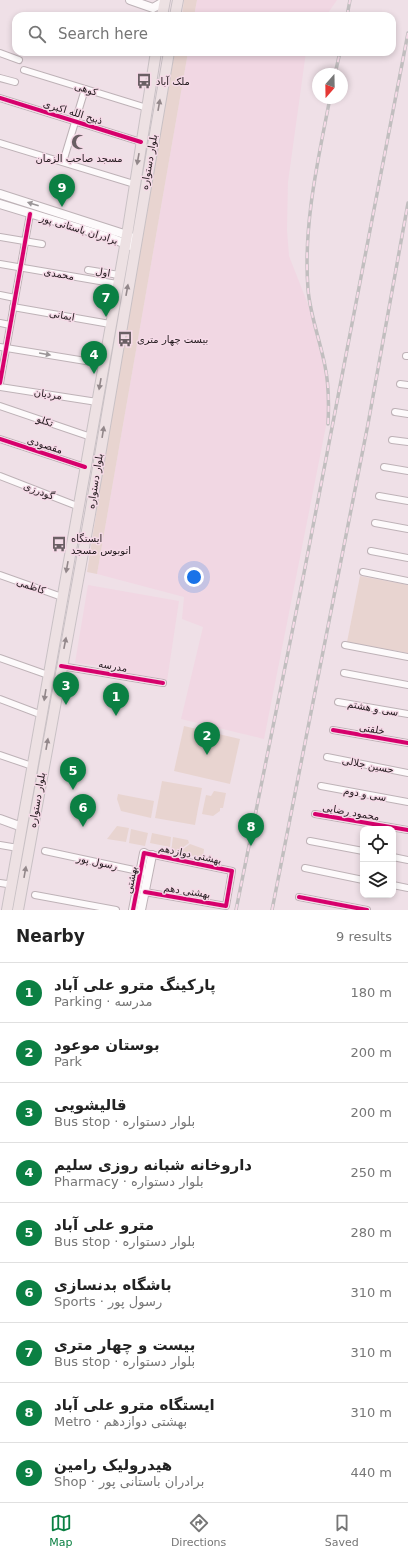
<!DOCTYPE html>
<meta charset="utf-8">
<style>
body{margin:0;font-family:"DejaVu Sans","Noto Sans Arabic",sans-serif;background:#f2f2f2;color:#222}
.controls{position:absolute;right:12px;bottom:12px;display:grid;overflow:hidden;border-radius:8px;box-shadow:0 2px 6px #0003}
.controls button{width:36px;height:36px;display:grid;place-items:center;padding:0;border:0;border-bottom:1px solid #e0e0e0;background:#fff;color:#222;font:20px sans-serif}
.compass{position:absolute;left:312px;top:68px;width:36px;height:36px;border-radius:50%;background:#fff;box-shadow:0 2px 6px #0003;rotate:200deg}
.you{position:absolute;left:194px;top:577px;width:14px;height:14px;margin:-10px;border:3px solid #fff;border-radius:50%;background:#1a73e8;box-shadow:0 0 0 6px #1a73e833}
.badge{display:grid;place-items:center;width:26px;height:26px;border-radius:50%;background:#0b8043;color:#fff;font-size:13px;font-weight:700}
.pin{position:absolute;translate:-50% -33px;filter:drop-shadow(0 1px 2px #0008)}
.pin::after{content:'';position:absolute;top:21px;width:14px;height:12px;background:inherit;clip-path:polygon(0 0,100% 0,50% 100%)}
.list{margin:0;padding:0;list-style:none}
h2{display:flex;justify-content:space-between;align-items:center;height:52px;margin:0;padding:0 16px;font-size:17px}
h2 small{font-size:13px;font-weight:400;color:#767676}
.list li{display:grid;grid-template-columns:26px 1fr auto;gap:12px;align-items:center;box-sizing:border-box;height:60px;padding:0 16px;border-top:1px solid #e0e0e0}
.list b{display:block;font-size:15px;white-space:nowrap}
.list p{margin:0;font-size:13px;white-space:nowrap;color:#767676}
.list em{font-size:13px;font-style:normal;color:#767676}
.icon{flex:none;width:22px;height:22px;fill:none;stroke:currentColor;stroke-width:2;stroke-linecap:round;stroke-linejoin:round}
.map{position:relative;flex:none;width:408px;height:910px;overflow:hidden}
.search{position:absolute;background:#fff;box-shadow:0 2px 6px #0003;left:12px;right:12px;top:12px;height:44px;display:flex;align-items:center;gap:10px;box-sizing:border-box;padding:0 14px;border-radius:12px;color:#767676;font-size:15px}
.sheet{height:592px;background:#fff}
nav{display:flex;justify-content:space-around;align-items:center;box-sizing:border-box;height:56px;border-top:1px solid #e0e0e0;background:#fff;font-size:11px;color:#767676}
nav a{display:grid;justify-items:center;gap:2px}
nav .on{color:#0b8043}
.map>svg:first-child{display:block}
.built{fill:#f1d7e3}
.green{fill:#e8d4d0}
.lines{fill:none;stroke-linecap:round;stroke-linejoin:round}
.minor-casing{stroke:#beb2b7;stroke-width:8}
.tertiary-casing{stroke:#beb2b7;stroke-width:10}
.primary-casing{stroke:#c9c1c5;stroke-width:12}
.minor{stroke:#fdfafb;stroke-width:6}
.tertiary{stroke:#fdfafb;stroke-width:8}
.primary{stroke:#ede1e3;stroke-width:10}
.rail-casing{stroke:#c1bebf;stroke-width:3.5}
.rail{stroke:#f5dae7;stroke-width:2;stroke-dasharray:6;stroke-linecap:butt}
.cycleway-casing{stroke:#f5dae7;stroke-width:6}
.cycleway{stroke:#d6006c;stroke-width:4}
.oneway{fill:#92878a}
.oneway2{fill:#9a9597}
.labels{text-anchor:middle;dominant-baseline:central;stroke-width:3;stroke-linejoin:round;paint-order:stroke}
.poi-label{font-size:10px;fill:#22191d;stroke:#f5dae7;text-anchor:start}
.street-label{font-size:10px;fill:#22191d;stroke:#f5dae7}
</style>
<div class="map">
<svg width="408" height="910" viewBox="0 0 408 910">
<rect width="100%" height="100%" fill="#efe0e7"/>
<g class="built">
<path d="M197,0H337L326,16H194Z"/>
<path d="M188,52H306L288,182L287,230L289,256L313,317L327,369V421L264,739L181,719L203,627L182,619L184,597L97,574Z"/>
<path d="M88,585L179,601L167,681L114,673L115,668L75,663Z"/>
</g>
<g class="green">
<path d="M184,0H197L194,16H182Z"/>
<path d="M175,52H188L97,574L87,572L133,279Z"/>
<path d="M360,576L408,585V653L347,642Z"/>
<path d="M184,726L240,739L230,784L174,771Z"/>
<path d="M162,781L202,788L195,825L155,818Z"/>
<path d="M214,791L226,793L223,808H220V811L213,816L202,814L206,795L211,796Z"/>
<path d="M118,794L154,801L151,818L121,811L117,799Z"/>
<path d="M117,826L129,828L126,842L107,839Z"/>
<path d="M131,829L148,833L145,846L129,843Z"/>
<path d="M152,833L171,837L170,847L150,843Z"/>
<path d="M173,837L188,840L189,843L175,853L171,852Z"/>
<path d="M190,844L204,849L203,858L178,853Z"/>
</g>
<g class="lines">
<g class="minor-casing">
<g id="minor">
<path d="M0,53L19,60"/>
<path d="M24,70L147,108"/>
<path d="M0,78L15,82"/>
<path d="M0,98L141,142"/>
<path d="M0,143L134,184"/>
<path d="M63,162L85,89"/>
<path d="M0,237L42,244"/>
<path d="M0,264L117,284"/>
<path d="M88,270L119,275"/>
<path d="M0,295L15,298"/>
<path d="M13,307L110,324"/>
<path d="M0,323L10,325"/>
<path d="M0,347L104,364"/>
<path d="M406,356H408"/>
<path d="M0,383L30,214"/>
<path d="M400,384L408,385"/>
<path d="M0,387L97,402"/>
<path d="M0,406L91,437"/>
<path d="M395,412L408,414"/>
<path d="M0,439L85,467"/>
<path d="M392,440L408,442"/>
<path d="M384,467L408,471"/>
<path d="M0,476L77,506"/>
<path d="M379,496L408,501"/>
<path d="M375,523L408,529"/>
<path d="M371,551L408,558"/>
<path d="M363,572L408,581"/>
<path d="M0,575L62,597"/>
<path d="M345,645L408,657"/>
<path d="M0,658L48,675"/>
<path d="M61,666L163,683"/>
<path d="M344,673L408,685"/>
<path d="M0,699L42,715"/>
<path d="M338,702L408,714"/>
<path d="M333,730L408,743"/>
<path d="M0,755L32,766"/>
<path d="M327,757L408,773"/>
<path d="M321,786L408,802"/>
<path d="M315,814L408,830"/>
<path d="M310,841L363,851"/>
<path d="M0,845L18,848"/>
<path d="M45,851L143,872"/>
<path d="M144,853L232,871L226,906L145,892"/>
<path d="M393,857L408,860"/>
<path d="M305,868L363,880"/>
<path d="M0,883L7,884"/>
<path d="M393,885L408,888"/>
<path d="M35,895L116,910"/>
<path d="M299,897L367,910"/>
</g>
</g>
<g class="tertiary-casing">
<g id="tertiary">
<path d="M130,0L153,8L165,1"/>
<path d="M0,194L127,235L136,240"/>
<path d="M0,204L111,238L131,246"/>
<path d="M0,819L22,827"/>
<path d="M133,910L144,853"/>
<path d="M141,910L152,855"/>
</g>
</g>
<g class="primary-casing">
<g id="primary">
<path d="M162,16L165,0"/>
<path d="M175,16L178,0"/>
<path d="M7,910L127,235L156,52"/>
<path d="M18,910L90,514L169,52"/>
</g>
</g>
<use href="#minor" class="minor"/>
<use href="#tertiary" class="tertiary"/>
<use href="#primary" class="primary"/>
<g class="rail-casing">
<g id="rail">
<path d="M347,16L350,0"/>
<path d="M335,74L340,52"/>
<path d="M328,424C329,404 329,385 325,366C320,340 310,315 308,289C303,225 318,160 330,98"/>
<path d="M236,910L304,573L408,33"/>
<path d="M272,910L368,424L408,203"/>
</g>
</g>
<use href="#rail" class="rail"/>
<g class="cycleway-casing">
<g id="cycleway">
<path d="M0,98L141,142"/>
<path d="M0,383L30,214"/>
<path d="M0,439L85,467"/>
<path d="M61,666L163,683"/>
<path d="M333,730L408,743"/>
<path d="M315,814L408,830"/>
<path d="M299,897L367,910"/>
<path d="M133,910L144,853L232,871L226,906L145,892"/>
</g>
</g>
<use href="#cycleway" class="cycleway"/>
</g>
<defs><path id="oneway-solid" d="M-6-.8H1V-3.2L6.5 0L1 3.2V.8H-6Z"/></defs>
<g class="oneway">
<use href="#oneway-solid" transform="translate(159 105) rotate(-80)"/>
<use href="#oneway-solid" transform="translate(138 159) rotate(100)"/>
<use href="#oneway-solid" transform="translate(127 290) rotate(-80)"/>
<use href="#oneway-solid" transform="translate(100 384) rotate(100)"/>
<use href="#oneway-solid" transform="translate(103 432) rotate(-81)"/>
<use href="#oneway-solid" transform="translate(67 567) rotate(100)"/>
<use href="#oneway-solid" transform="translate(65 643) rotate(-79)"/>
<use href="#oneway-solid" transform="translate(45 695) rotate(99)"/>
<use href="#oneway-solid" transform="translate(47 744) rotate(-80)"/>
<use href="#oneway-solid" transform="translate(25 872) rotate(-80)"/>
</g>
<g class="oneway2">
<use href="#oneway-solid" transform="translate(33 204) rotate(-162)"/>
<use href="#oneway-solid" transform="translate(45 354) rotate(10)"/>
</g>
<defs>
<g id="bus-bare" transform="scale(1.2)"><path d="M-5-6H5V4H4V6H2V4H-2V6H-4V4H-5ZM-3.5-4V0h7V-4ZM-3.5 1.2v1.5H-2V1.2ZM2 1.2v1.5H3.5V1.2Z" fill="#6a5f64" stroke="#f5dae7" stroke-width="2.5" paint-order="stroke"/></g>
<g id="mosque-bare" transform="scale(1.2)"><path d="M3.5-4.9A6 6 0 1 0 3.5 4.9A5 5 0 1 1 3.5-4.9Z" fill="#6a5f64" stroke="#f5dae7" stroke-width="2.5" paint-order="stroke"/></g>
</defs>
<g fill-rule="evenodd">
<use href="#bus-bare" x="144" y="81"/>
<use href="#mosque-bare" x="79" y="142"/>
<use href="#bus-bare" x="125" y="339"/>
<use href="#bus-bare" x="59" y="544"/>
</g>
<g class="labels">
<g class="poi-label">
<text x="156" y="81">ملک آباد</text>
<text x="79" y="158" text-anchor="middle">مسجد صاحب الزمان</text>
<text x="137" y="339">بیست چهار متری</text>
<text x="71" y="538">ایستگاه<tspan x="71" dy="12">اتوبوس مسجد</tspan></text>
</g>
<g class="street-label">
<text transform="translate(86 89) rotate(17)">کوهی</text>
<text transform="translate(73 112) rotate(17)">ذبیح الله اکبری</text>
<text transform="translate(149 162) rotate(-80)">بلوار دستواره</text>
<text transform="translate(79 229) rotate(17)">برادران باستانی پور</text>
<text transform="translate(103 272) rotate(9)">اول</text>
<text transform="translate(59 274) rotate(10)">محمدی</text>
<text transform="translate(62 315) rotate(10)">ایمانی</text>
<text transform="translate(48 394) rotate(8)">مردیان</text>
<text transform="translate(45 421) rotate(19)">تکلو</text>
<text transform="translate(45 445) rotate(18)">مقصودی</text>
<text transform="translate(95 481) rotate(-81)">بلوار دستواره</text>
<text transform="translate(39 491) rotate(21)">گودرزی</text>
<text transform="translate(31 586) rotate(19)">کاظمی</text>
<text transform="translate(113 666) rotate(10)">مدرسه</text>
<text transform="translate(373 708) rotate(10)">سی و هشتم</text>
<text transform="translate(372 729) rotate(10)">خلقتی</text>
<text transform="translate(368 765) rotate(11)">حسین جلالی</text>
<text transform="translate(365 794) rotate(10)">سی و دوم</text>
<text transform="translate(37 800) rotate(-80)">بلوار دستواره</text>
<text transform="translate(351 812) rotate(10)">محمود رضایی</text>
<text transform="translate(190 854) rotate(12)">بهشتی دوازدهم</text>
<text transform="translate(97 862) rotate(12)">رسول پور</text>
<text transform="translate(131 880) rotate(-79)">بهشتی</text>
<text transform="translate(187 891) rotate(9)">بهشتی دهم</text>
</g>
</g>
</svg>
<div class="controls">
<button><svg class="icon" aria-label="locate" viewBox="0 0 24 24"><circle cx="12" cy="12" r="6"/><path d="M12 2v4M12 18v4M2 12h4M18 12h4"/></svg></button>
<button><svg class="icon" aria-label="layers" viewBox="0 0 24 24"><path d="M12 4l9 5-9 5-9-5zM3 14l9 5 9-5"/></svg></button>
</div>
<svg class="compass" viewBox="-18 -18 36 36"><path d="M0-13l5 13h-10z" fill="#e53935"/><path d="M0 13l5-13h-10z" fill="#767676"/></svg>
<div class="you"></div>
<div class="pin badge" style="left:116px;top:716px">1</div>
<div class="pin badge" style="left:207px;top:755px">2</div>
<div class="pin badge" style="left:66px;top:705px">3</div>
<div class="pin badge" style="left:94px;top:374px">4</div>
<div class="pin badge" style="left:73px;top:790px">5</div>
<div class="pin badge" style="left:83px;top:827px">6</div>
<div class="pin badge" style="left:106px;top:317px">7</div>
<div class="pin badge" style="left:251px;top:846px">8</div>
<div class="pin badge" style="left:62px;top:207px">9</div>
<div class="search"><svg class="icon" aria-label="search" viewBox="0 0 24 24"><circle cx="10" cy="10" r="6"/><path d="M15 15l6 6"/></svg>Search here</div>
</div>
<section class="sheet">
<h2>Nearby<small>9 results</small></h2>
<ul class="list">
<li><span class="badge">1</span><div><b>پارکینگ مترو علی آباد</b><p>Parking · مدرسه</p></div><em>180 m</em></li>
<li><span class="badge">2</span><div><b>بوستان موعود</b><p>Park</p></div><em>200 m</em></li>
<li><span class="badge">3</span><div><b>قالیشویی</b><p>Bus stop · بلوار دستواره</p></div><em>200 m</em></li>
<li><span class="badge">4</span><div><b>داروخانه شبانه روزی سلیم</b><p>Pharmacy · بلوار دستواره</p></div><em>250 m</em></li>
<li><span class="badge">5</span><div><b>مترو علی آباد</b><p>Bus stop · بلوار دستواره</p></div><em>280 m</em></li>
<li><span class="badge">6</span><div><b>باشگاه بدنسازی</b><p>Sports · رسول پور</p></div><em>310 m</em></li>
<li><span class="badge">7</span><div><b>بیست و چهار متری</b><p>Bus stop · بلوار دستواره</p></div><em>310 m</em></li>
<li><span class="badge">8</span><div><b>ایستگاه مترو علی آباد</b><p>Metro · بهشتی دوازدهم</p></div><em>310 m</em></li>
<li><span class="badge">9</span><div><b>هیدرولیک رامین</b><p>Shop · برادران باستانی پور</p></div><em>440 m</em></li>
</ul>
</section>
<nav>
<a class="on"><svg class="icon" aria-label="map" viewBox="0 0 24 24"><path d="M3 6l6-2 6 2 6-2v14l-6 2-6-2-6 2zM9 4v14M15 6v14"/></svg>Map</a>
<a><svg class="icon" aria-label="directions" viewBox="0 0 24 24"><path d="M12 3l9 9-9 9-9-9zM9 14v-3h6M13 9l2 2-2 2"/></svg>Directions</a>
<a><svg class="icon" aria-label="saved" viewBox="0 0 24 24"><path d="M7 4h10v16l-5-4-5 4z"/></svg>Saved</a>
</nav>
